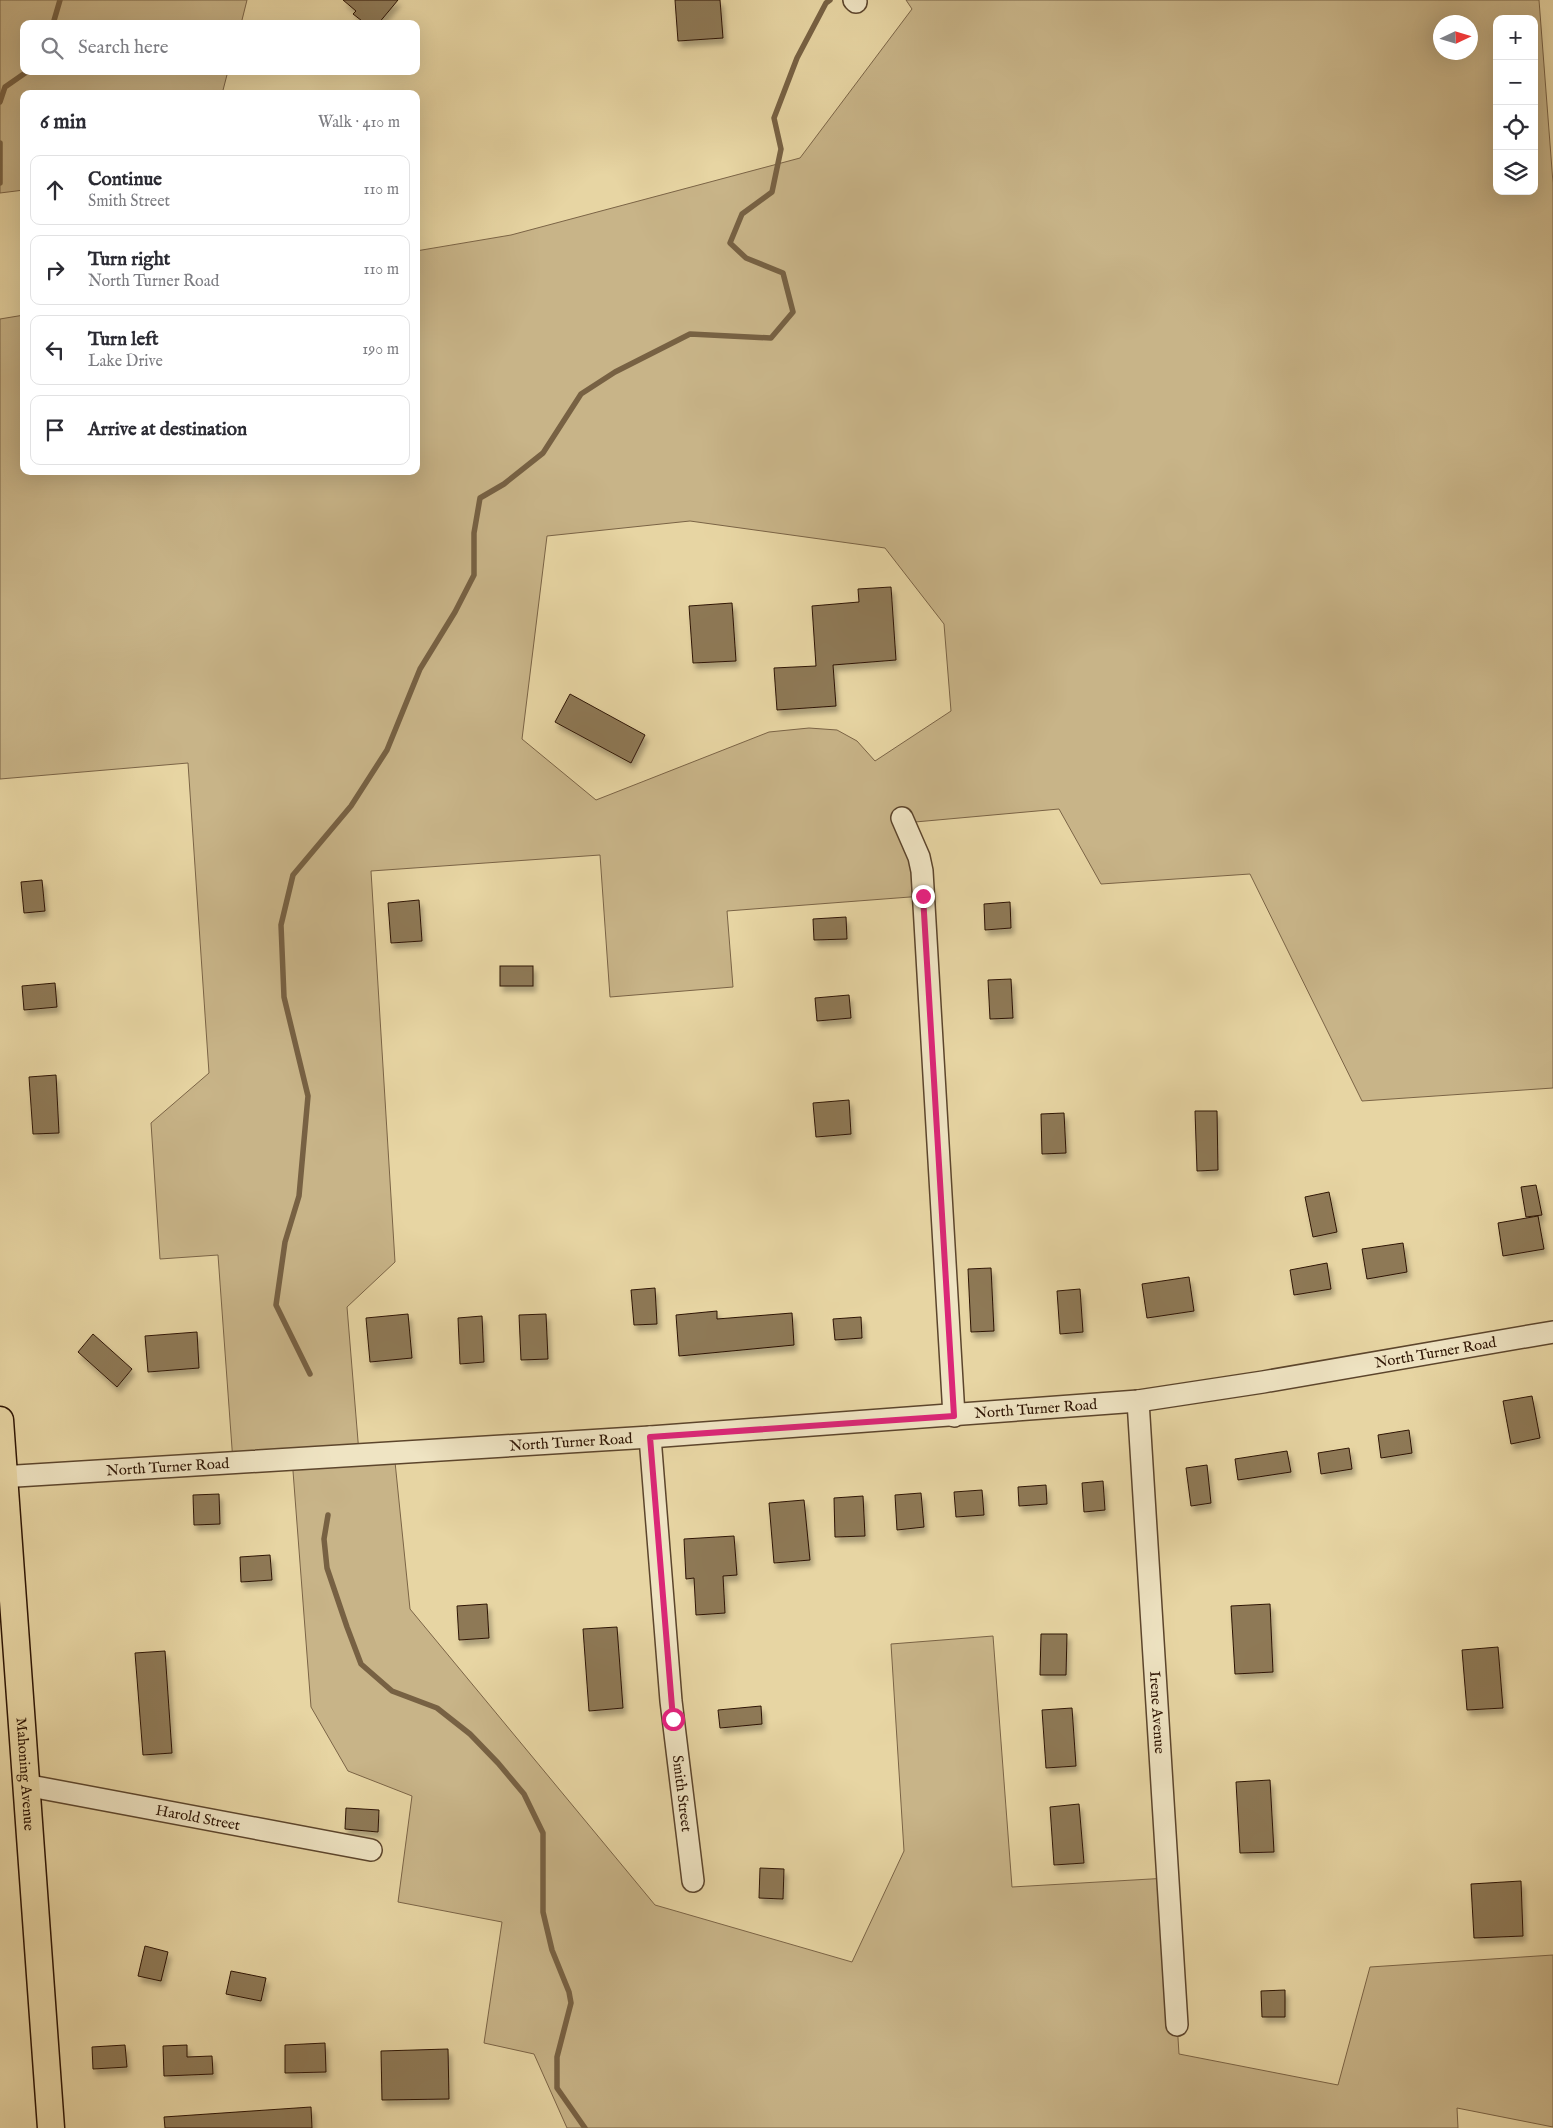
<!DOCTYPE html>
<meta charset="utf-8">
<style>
body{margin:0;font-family:"IM FELL English",serif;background:#f7f7f7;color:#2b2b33}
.controls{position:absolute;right:15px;top:15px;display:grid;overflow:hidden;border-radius:10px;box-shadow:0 5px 20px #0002}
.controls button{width:45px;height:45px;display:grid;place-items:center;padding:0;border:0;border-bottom:1px solid #e1e1e2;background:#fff;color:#2b2b33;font:25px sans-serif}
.compass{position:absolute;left:1433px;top:15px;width:45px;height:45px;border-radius:50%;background:#fff;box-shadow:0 5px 20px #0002;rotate:86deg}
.stop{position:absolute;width:15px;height:15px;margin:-11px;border:4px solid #db2777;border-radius:50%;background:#fff}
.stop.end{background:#db2777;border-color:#fff;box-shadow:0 1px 5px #0008}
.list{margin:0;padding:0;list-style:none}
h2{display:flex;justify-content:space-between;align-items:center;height:65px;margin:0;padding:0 20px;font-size:21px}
h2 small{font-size:16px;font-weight:400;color:#7c7c81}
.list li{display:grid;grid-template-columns:32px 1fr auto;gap:15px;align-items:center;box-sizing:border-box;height:70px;margin:0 10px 10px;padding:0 10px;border:1px solid #e1e1e2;border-radius:10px}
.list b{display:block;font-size:19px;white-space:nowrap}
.list p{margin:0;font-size:16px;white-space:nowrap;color:#7c7c81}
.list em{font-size:16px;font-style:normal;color:#7c7c81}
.icon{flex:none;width:28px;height:28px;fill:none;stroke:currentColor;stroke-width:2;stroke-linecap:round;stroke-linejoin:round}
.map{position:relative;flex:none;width:1553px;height:2128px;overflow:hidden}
.search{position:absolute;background:#fff;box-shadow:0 5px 20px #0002;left:20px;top:20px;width:400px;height:55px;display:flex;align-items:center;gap:12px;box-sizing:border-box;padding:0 18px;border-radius:10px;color:#7c7c81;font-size:19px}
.panel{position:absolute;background:#fff;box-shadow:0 5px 20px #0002;left:20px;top:90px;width:400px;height:385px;border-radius:10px}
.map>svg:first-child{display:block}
.green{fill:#c8b488;stroke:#7b6446;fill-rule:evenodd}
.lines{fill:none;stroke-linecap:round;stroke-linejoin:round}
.stream{stroke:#776143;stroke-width:5.5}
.building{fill:#8e7957;stroke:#2e1504;filter:url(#shadow)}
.minor-casing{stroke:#5c452c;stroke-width:24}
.major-casing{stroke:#2e1504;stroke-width:29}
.minor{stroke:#efe4c3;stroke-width:21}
.major{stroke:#e7d5a3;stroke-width:26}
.route{stroke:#db2777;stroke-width:6}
.labels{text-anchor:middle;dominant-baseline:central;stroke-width:4;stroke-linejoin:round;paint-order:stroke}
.street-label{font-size:15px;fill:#2e1504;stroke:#efe4c3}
</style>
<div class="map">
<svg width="1553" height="2128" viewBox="0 0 1553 2128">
<defs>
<filter id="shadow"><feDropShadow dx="3" dy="5.5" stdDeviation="2.5" flood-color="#0004"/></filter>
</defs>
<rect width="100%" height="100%" fill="#e7d5a3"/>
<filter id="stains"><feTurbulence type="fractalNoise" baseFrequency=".004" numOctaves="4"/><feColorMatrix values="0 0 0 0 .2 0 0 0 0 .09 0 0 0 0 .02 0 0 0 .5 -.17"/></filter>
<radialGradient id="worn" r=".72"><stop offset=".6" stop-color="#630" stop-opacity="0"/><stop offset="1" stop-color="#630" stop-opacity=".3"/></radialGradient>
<g class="green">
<path d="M0,0H247L241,24H24V71H228L222,94H24V190L0,193Z"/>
<path d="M906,0H1539L1553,183V1088L1362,1101L1250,874L1101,884L1059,809L904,823L923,896L727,911L733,987L610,997L600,855L371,871L395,1262L347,1307L359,1453L394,1452L410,1609L655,1905L852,1962L904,1851L891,1644L993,1636L1012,1887L1168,1878L1179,2054L1338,2085L1370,1967L1553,1955V2127L1457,2108L1458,2128H567L534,2054L484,2043L502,1922L398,1902L412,1796L348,1771L311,1707L292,1458L233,1462L218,1255L160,1259L151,1123L209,1073L188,763L0,779V319L24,315V471H416V251L511,235L800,158L912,9ZM1497,19H1534V191H1497ZM1440,22H1470V52H1440ZM690,521L885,548L944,624L951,711L875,761L857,741L837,730L809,728L769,732L596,800L522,739L547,536Z"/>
</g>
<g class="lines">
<g class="stream">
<path d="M53,24L60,0"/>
<path d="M0,102L5,87L28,71"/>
<path d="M0,143V183"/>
<path d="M310,1374L276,1305L285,1242L299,1196L308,1096L284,997L281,925L293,875L351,806L387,750L420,669L455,612L474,575V533L480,498L504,484L543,453L581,394L615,372L690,334L771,338L793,312L783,273L746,258L730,243L742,214L772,192L781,149L774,118L797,58L826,3L830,0"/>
<path d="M328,1515L324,1539L327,1568L347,1627L361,1664L392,1691L437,1708L470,1734L498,1763L524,1794L543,1833V1912L552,1950L569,1992L571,2003L557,2057V2088L585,2128"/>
</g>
</g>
<g class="building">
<path d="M343,0H398L378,24H366L353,14L356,11Z"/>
<path d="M675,0H720L723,38L678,41Z"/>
<path d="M891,587L896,660L833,665L836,706L777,710L774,668L816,666L812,606L859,602L858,589Z"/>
<path d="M732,603L736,661L693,663L689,606Z"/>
<path d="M570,694L645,735L631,763L555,722Z"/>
<path d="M42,880L45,911L24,913L21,882Z"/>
<path d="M419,900L422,941L391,943L388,903Z"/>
<path d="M1010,902L1011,928L985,930L984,904Z"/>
<path d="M846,917L847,939L814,940L813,919Z"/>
<rect x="500" y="966" width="33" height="20"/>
<path d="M1011,979L1013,1018L990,1019L988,980Z"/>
<path d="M55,983L57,1007L24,1010L22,986Z"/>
<path d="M849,995L851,1018L817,1021L815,998Z"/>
<path d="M56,1075L59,1133L33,1134L29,1077Z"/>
<path d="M849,1100L851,1134L816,1137L813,1103Z"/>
<path d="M1195,1111H1217L1218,1170L1197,1171Z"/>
<path d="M1064,1113L1066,1153L1042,1154L1041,1114Z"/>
<path d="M1536,1185L1542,1215L1526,1217L1521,1187Z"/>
<path d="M1329,1192L1337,1232L1313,1237L1305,1197Z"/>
<path d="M1538,1216L1544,1249L1503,1256L1498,1223Z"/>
<path d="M1403,1243L1407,1272L1367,1279L1362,1249Z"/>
<path d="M1327,1263L1331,1289L1294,1295L1290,1270Z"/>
<path d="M991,1268L994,1331L971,1332L968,1269Z"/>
<path d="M1189,1277L1194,1311L1147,1318L1142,1284Z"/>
<path d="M655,1288L657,1324L634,1325L631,1290Z"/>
<path d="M1080,1289L1083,1332L1060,1334L1057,1291Z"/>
<path d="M717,1311V1319L792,1313L794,1345L679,1356L676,1315Z"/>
<path d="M408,1314L412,1358L370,1362L366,1318Z"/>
<path d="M546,1314L548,1359L521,1360L519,1315Z"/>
<path d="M482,1316L484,1362L460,1364L458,1318Z"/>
<path d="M861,1317L862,1338L835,1340L833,1319Z"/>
<path d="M197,1332L199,1368L148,1372L145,1336Z"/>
<path d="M93,1334L132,1369L117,1387L78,1352Z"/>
<path d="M1532,1396L1540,1438L1511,1444L1503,1401Z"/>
<path d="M1409,1430L1412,1453L1381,1458L1378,1435Z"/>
<path d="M1349,1448L1352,1469L1321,1474L1318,1453Z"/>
<path d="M1287,1451L1291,1472L1238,1480L1235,1459Z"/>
<path d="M1207,1465L1211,1503L1191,1506L1186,1468Z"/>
<path d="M1103,1481L1105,1510L1084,1512L1082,1483Z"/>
<path d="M1046,1485L1047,1504L1019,1506L1018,1487Z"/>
<path d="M982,1490L984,1515L956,1517L954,1492Z"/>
<path d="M921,1493L924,1527L897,1530L895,1495Z"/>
<path d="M219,1494L220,1524L194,1525L193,1495Z"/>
<path d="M863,1496L865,1536L835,1537L834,1498Z"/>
<path d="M804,1500L810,1560L774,1563L769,1503Z"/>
<path d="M734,1536L737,1575L723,1576L725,1613L696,1615L694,1578L686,1579L684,1539Z"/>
<path d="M270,1555L272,1580L241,1582L240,1557Z"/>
<path d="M487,1604L489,1638L459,1640L457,1606Z"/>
<path d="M1270,1604L1273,1672L1235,1674L1231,1606Z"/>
<path d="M617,1627L623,1708L589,1711L583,1629Z"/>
<path d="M1041,1634H1067L1066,1675H1040Z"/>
<path d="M1498,1647L1503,1708L1467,1710L1462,1650Z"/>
<path d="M165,1651L172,1753L143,1755L135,1653Z"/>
<path d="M761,1706L762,1724L720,1728L718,1710Z"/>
<path d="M1072,1708L1076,1766L1046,1768L1042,1710Z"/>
<path d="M1270,1780L1274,1852L1240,1853L1236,1782Z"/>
<path d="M1079,1804L1084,1863L1054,1865L1050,1807Z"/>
<path d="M346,1808L379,1810L378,1832L345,1829Z"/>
<path d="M760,1868L784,1869L783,1899L759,1898Z"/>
<path d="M1521,1881L1523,1936L1474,1938L1471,1884Z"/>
<path d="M145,1946L168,1952L161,1981L138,1976Z"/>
<path d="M231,1971L266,1978L261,2001L226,1994Z"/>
<path d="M1285,1990V2017H1262L1261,1991Z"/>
<path d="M325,2043L326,2072L285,2073V2045Z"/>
<path d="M125,2045L127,2067L93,2069L92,2047Z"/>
<path d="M187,2045V2057L212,2056L213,2074L164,2076L163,2046Z"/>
<path d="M448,2049L449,2099L382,2100L381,2051Z"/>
<path d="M311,2107L312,2128H165L164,2117Z"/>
</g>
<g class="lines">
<g class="minor-casing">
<g id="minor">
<path d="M854,0L856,2"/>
<path d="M902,818L919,857L922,871L954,1416"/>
<path id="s1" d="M1138,1401L1177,2025"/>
<path id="s2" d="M650,1437L671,1701L693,1881"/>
<path id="s3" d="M0,1477L650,1437L1138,1401L1263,1382L1553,1332"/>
<path id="s4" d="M25,1785L371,1850"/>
</g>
</g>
<g class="major-casing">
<g id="major">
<path id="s5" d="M0,1420L51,2128"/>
</g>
</g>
<use href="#minor" class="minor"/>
<use href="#major" class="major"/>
</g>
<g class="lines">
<path class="route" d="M673,1719L650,1437L954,1416L923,896"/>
</g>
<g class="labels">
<g class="street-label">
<text stroke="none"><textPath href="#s3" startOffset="1442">North Turner Road</textPath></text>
<text stroke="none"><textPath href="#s3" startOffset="1038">North Turner Road</textPath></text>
<text stroke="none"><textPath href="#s3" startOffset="572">North Turner Road</textPath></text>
<text stroke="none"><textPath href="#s3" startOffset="168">North Turner Road</textPath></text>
<text stroke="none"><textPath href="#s1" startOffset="312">Irene Avenue</textPath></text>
<text stroke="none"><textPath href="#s5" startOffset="355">Mahoning Avenue</textPath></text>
<text stroke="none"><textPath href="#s2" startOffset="358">Smith Street</textPath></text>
<text stroke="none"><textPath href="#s4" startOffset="176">Harold Street</textPath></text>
</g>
</g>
<rect width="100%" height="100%" filter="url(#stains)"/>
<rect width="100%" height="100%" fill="url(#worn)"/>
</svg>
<div class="controls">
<button>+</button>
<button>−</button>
<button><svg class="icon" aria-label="locate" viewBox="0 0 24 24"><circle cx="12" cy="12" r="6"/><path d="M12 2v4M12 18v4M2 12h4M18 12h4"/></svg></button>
<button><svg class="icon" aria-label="layers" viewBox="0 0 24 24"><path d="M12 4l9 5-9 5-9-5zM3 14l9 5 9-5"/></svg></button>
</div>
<svg class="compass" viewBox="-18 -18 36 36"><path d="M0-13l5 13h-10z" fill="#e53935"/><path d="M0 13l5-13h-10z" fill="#7c7c81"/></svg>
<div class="stop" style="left:673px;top:1719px"></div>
<div class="stop end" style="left:923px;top:896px"></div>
<div class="search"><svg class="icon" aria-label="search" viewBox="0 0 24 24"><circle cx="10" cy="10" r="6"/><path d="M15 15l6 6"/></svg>Search here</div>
<section class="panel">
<h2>6 min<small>Walk · 410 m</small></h2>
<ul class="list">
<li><svg class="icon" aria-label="ahead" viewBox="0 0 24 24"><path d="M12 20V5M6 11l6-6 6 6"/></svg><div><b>Continue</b><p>Smith Street</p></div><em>110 m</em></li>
<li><svg class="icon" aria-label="right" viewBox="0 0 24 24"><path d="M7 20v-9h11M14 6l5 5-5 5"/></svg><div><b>Turn right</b><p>North Turner Road</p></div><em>110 m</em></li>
<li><svg class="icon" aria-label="left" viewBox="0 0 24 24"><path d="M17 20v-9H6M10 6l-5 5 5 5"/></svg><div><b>Turn left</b><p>Lake Drive</p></div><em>190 m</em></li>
<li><svg class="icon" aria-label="arrive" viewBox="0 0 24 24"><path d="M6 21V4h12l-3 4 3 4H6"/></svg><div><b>Arrive at destination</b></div></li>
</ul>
</section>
</div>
